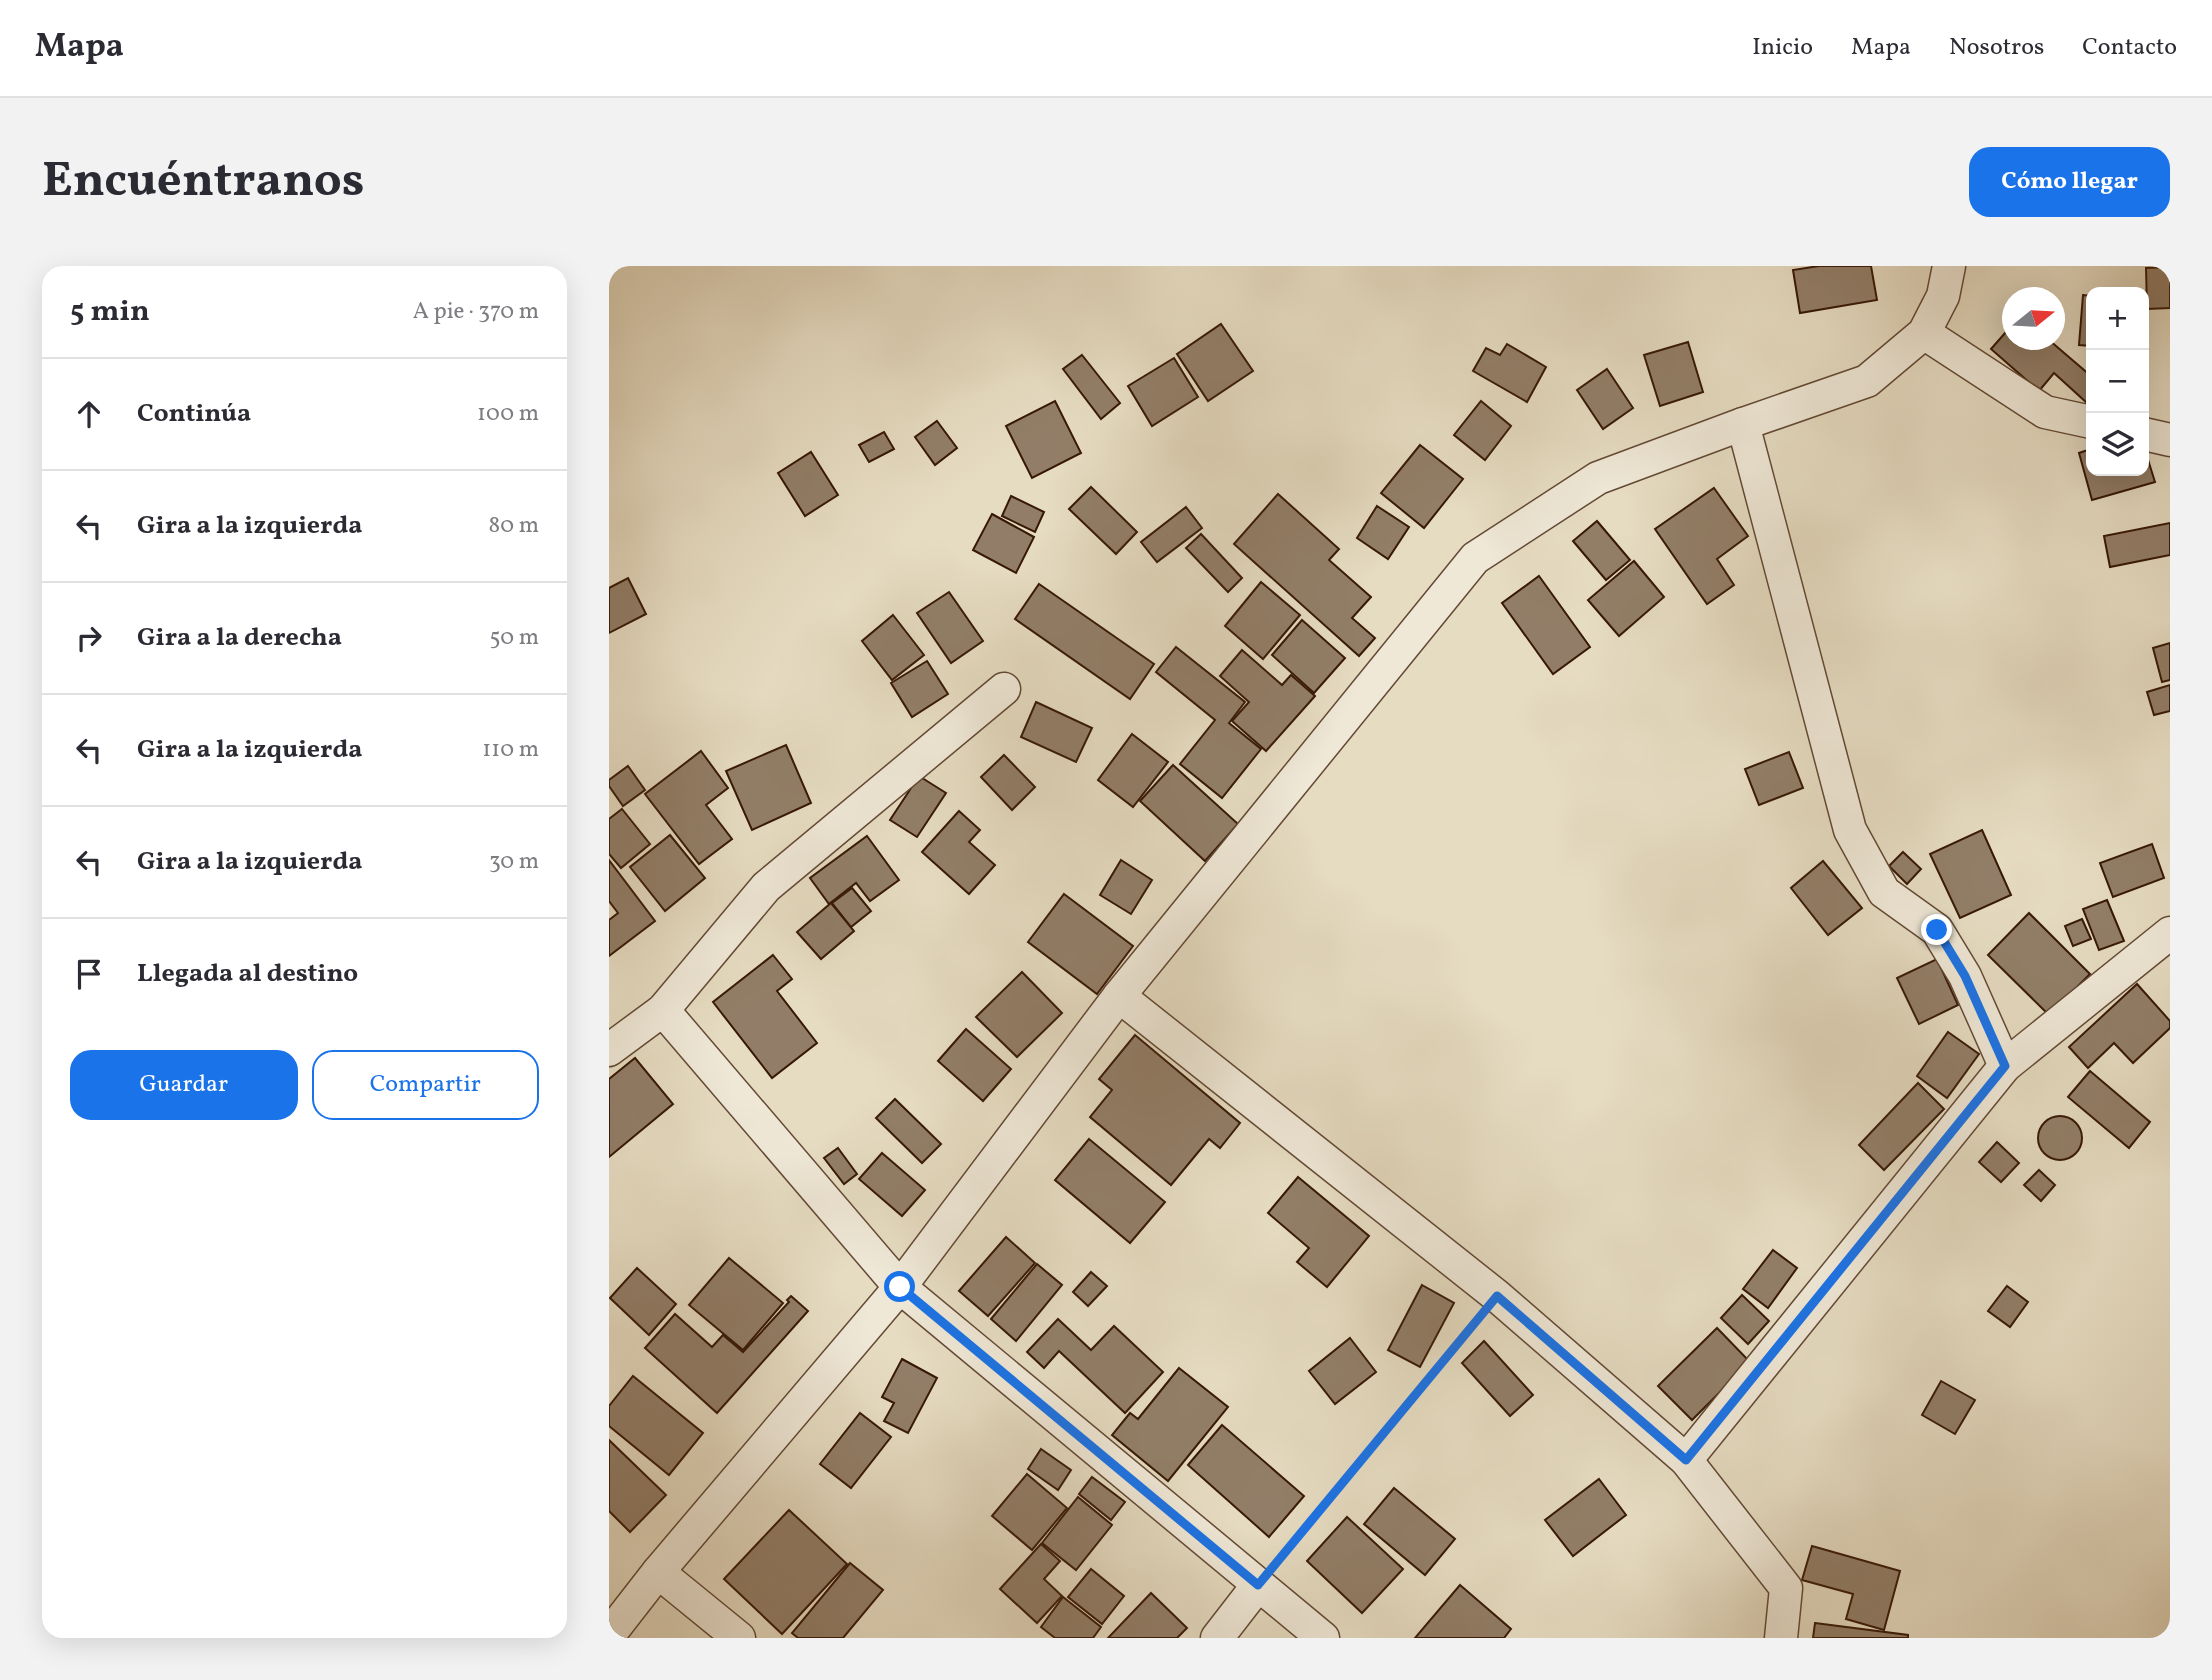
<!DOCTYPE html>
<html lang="es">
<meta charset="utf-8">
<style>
body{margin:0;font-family:Vollkorn,serif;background:#f2f2f3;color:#2b2b33}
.controls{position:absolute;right:21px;top:21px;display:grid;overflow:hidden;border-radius:14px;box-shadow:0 7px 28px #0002}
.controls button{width:63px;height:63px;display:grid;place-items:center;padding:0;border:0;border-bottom:2px solid #e1e1e2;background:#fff;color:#2b2b33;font:35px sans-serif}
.compass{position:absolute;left:1393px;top:21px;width:63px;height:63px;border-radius:50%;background:#fff;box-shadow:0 7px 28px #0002;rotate:72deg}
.stop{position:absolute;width:21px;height:21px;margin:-16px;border:5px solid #1a73e8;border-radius:50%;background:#fff}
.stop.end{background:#1a73e8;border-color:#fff;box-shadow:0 2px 7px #0008}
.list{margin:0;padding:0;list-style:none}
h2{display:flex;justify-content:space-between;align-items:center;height:91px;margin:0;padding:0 28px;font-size:30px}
h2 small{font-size:23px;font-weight:400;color:#7c7c81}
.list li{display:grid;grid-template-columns:46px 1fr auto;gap:21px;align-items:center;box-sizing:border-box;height:112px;padding:0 28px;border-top:2px solid #e1e1e2}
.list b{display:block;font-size:26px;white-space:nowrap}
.list em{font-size:23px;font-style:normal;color:#7c7c81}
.actions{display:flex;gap:14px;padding:21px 28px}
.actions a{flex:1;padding:16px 0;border:2px solid #1a73e8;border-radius:21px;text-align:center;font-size:24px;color:#1a73e8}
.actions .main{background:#1a73e8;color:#fff}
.icon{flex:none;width:38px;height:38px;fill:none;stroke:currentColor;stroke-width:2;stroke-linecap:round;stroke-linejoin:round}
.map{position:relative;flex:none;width:1561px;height:1372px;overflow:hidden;border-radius:21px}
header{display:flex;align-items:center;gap:42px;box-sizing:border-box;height:98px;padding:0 35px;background:#fff;border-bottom:2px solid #e1e1e2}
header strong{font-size:33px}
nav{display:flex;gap:38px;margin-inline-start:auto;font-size:24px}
.intro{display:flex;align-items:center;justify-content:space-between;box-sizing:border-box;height:168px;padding:0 42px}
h1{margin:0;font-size:49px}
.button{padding:18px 32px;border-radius:21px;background:#1a73e8;color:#fff;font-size:24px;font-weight:700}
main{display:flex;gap:42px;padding:0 42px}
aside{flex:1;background:#fff;border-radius:21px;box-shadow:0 7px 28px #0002}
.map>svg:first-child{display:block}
.building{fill:#927e68;stroke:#371806;stroke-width:2}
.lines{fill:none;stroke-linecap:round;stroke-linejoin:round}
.minor-casing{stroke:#634935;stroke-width:35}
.path{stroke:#371806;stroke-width:4.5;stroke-dasharray:5 3.5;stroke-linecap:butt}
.minor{stroke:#efe8d7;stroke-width:32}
.route{stroke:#1a73e8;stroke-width:9}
</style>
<header>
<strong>Mapa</strong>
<nav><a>Inicio</a><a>Mapa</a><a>Nosotros</a><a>Contacto</a></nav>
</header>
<div class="intro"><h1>Encuéntranos</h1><a class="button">Cómo llegar</a></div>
<main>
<aside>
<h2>5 min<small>A pie · 370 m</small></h2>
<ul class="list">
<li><svg class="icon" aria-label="ahead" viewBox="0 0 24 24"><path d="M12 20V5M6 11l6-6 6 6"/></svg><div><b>Continúa</b></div><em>100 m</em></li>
<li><svg class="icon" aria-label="left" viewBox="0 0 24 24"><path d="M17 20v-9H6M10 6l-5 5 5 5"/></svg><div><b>Gira a la izquierda</b></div><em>80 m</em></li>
<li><svg class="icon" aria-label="right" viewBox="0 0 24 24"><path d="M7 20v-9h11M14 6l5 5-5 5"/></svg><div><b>Gira a la derecha</b></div><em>50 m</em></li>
<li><svg class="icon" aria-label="left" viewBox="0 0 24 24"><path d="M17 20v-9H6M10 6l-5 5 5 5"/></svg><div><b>Gira a la izquierda</b></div><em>110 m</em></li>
<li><svg class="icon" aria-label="left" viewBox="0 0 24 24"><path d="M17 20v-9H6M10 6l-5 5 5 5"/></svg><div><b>Gira a la izquierda</b></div><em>30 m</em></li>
<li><svg class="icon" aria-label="arrive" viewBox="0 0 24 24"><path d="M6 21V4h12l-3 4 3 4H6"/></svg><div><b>Llegada al destino</b></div></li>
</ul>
<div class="actions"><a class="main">Guardar</a><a>Compartir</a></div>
</aside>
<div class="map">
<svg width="1561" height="1372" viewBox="0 0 1561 1372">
<rect width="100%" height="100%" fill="#e6dcc2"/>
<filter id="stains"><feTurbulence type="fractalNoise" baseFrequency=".00286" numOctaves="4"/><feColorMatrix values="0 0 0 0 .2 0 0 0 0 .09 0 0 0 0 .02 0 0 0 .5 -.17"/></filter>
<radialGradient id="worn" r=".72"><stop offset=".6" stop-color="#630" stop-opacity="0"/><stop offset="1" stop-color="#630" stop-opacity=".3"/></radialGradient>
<g class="building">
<path d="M1210,0H1262L1268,34L1191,47L1184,4Z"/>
<path d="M1561,1V42L1538,43L1537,2Z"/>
<path d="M1474,29L1482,30V80L1470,79Z"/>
<path d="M612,58L644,105L599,135L568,88Z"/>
<path d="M1404,58V74H1440L1482,110V132L1478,137L1445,107L1430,125L1382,83Z"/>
<path d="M1079,76L1094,126L1051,140L1035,89Z"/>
<path d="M898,78L937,101L918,136L864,105L877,82L891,89Z"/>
<path d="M473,89L511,137L492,153L454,103Z"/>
<path d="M565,92L589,131L543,160L519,120Z"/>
<path d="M998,103L1024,142L994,163L968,124Z"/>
<path d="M446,135L472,187L423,212L397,160Z"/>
<path d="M872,135L902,160L876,194L845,169Z"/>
<path d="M328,155L348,182L326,199L306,171Z"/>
<path d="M275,166L285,183L260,196L250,179Z"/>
<path d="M811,179L854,213L815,262L772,227Z"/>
<path d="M1482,183V205H1535L1536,184L1546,216L1483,234L1470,187Z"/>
<path d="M202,186L229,229L196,250L169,207Z"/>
<path d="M482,221L528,266L507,288L460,243Z"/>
<path d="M1105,222L1139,270L1108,293L1125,319L1098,338L1046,263Z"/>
<path d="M669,228L730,283L720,294L762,331L743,352L766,372L750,390L625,278Z"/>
<path d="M402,230L435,246L426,266L393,250Z"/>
<path d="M768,240L800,261L779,293L748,272Z"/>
<path d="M577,241L593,262L548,296L532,276Z"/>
<path d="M383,248L425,271L407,307L364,284Z"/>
<path d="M988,255L1021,294L997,314L964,275Z"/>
<path d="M1561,257V289L1501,301L1495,270Z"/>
<path d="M592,268L633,312L619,326L577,282Z"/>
<path d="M1025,295L1055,331L1010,370L979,334Z"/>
<path d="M930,310L981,381L944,408L893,337Z"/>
<path d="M19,312L37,348L0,367V322Z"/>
<path d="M652,316L691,349L654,393L616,360Z"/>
<path d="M430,318L545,398L521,433L406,353Z"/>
<path d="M340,326L374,375L342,397L308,347Z"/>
<path d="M284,349L315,389L283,414L253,375Z"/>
<path d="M693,354L736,392L705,427L663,389Z"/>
<path d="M1561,377V414L1553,416L1544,382Z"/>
<path d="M567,381L636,436L620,457L652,483L613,532L571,498L606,454L547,406Z"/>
<path d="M633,384L673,419L682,409L706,430L657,485L623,455L640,436L611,410Z"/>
<path d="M318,395L339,428L303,451L282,417Z"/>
<path d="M1561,419V445L1545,449L1538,426Z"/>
<path d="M427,436L483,462L467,496L412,471Z"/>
<path d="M523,468L559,496L524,541L489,514Z"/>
<path d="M177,479L202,537L143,564L117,505Z"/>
<path d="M92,485L119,522L97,539L123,573L90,598L36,528Z"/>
<path d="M1180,486L1194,522L1150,539L1136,503Z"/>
<path d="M395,489L426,521L403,544L372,511Z"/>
<path d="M564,499L629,558L596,595L531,535Z"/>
<path d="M19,500L36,524L14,540L0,520V514Z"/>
<path d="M310,510L337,527L308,571L281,554Z"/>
<path d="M13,543L41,578L12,602L0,588V553Z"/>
<path d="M350,545L371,564L360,576L386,599L360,628L313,586Z"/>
<path d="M1373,564L1402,629L1351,652L1321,588Z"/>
<path d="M61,569L96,612L56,645L21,601Z"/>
<path d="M258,570L290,614L261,635L247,617L220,638L201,612Z"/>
<path d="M1543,578L1555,612L1504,631L1491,597Z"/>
<path d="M1294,586L1312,603L1298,618L1280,600Z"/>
<path d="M0,594L46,655L0,690V654L9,647L0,635Z"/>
<path d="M512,594L543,614L522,648L491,629Z"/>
<path d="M1214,595L1253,642L1219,669L1182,622Z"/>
<path d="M243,622L262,645L242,661L223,637Z"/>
<path d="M455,628L524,680L488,728L419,676Z"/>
<path d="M1498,634L1515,675L1490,684L1474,643Z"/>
<path d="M222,637L245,665L212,693L188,666Z"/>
<path d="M1420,647L1481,708L1440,749L1379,689Z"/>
<path d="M1473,653L1482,673L1464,680L1456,660Z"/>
<path d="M164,689L183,713L168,725L208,777L163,812L104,736Z"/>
<path d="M1328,693L1349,739L1310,758L1288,712Z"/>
<path d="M413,706L453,747L408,791L367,751Z"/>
<path d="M1528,718L1561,755V762L1524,797L1505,777L1479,802L1460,781Z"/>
<path d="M357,763L402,803L374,835L329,795Z"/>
<path d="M1339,766L1370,788L1338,832L1308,810Z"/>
<path d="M526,769L631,857L611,882L600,873L562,919L481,851L503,824L490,813Z"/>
<path d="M26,792L64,838L0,891V813Z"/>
<path d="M1481,805L1541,856L1520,882L1459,831Z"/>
<path d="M1309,817L1335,843L1275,904L1250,879Z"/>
<path d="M286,833L332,878L313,897L267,852Z"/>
<circle cx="1451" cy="872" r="22"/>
<path d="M480,873L556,936L521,977L446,914Z"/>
<path d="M1388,876L1410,897L1392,916L1370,896Z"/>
<path d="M229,882L248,908L235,918L215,892Z"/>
<path d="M273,887L316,924L293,950L250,913Z"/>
<path d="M1430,904L1446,919L1432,935L1415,919Z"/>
<path d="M689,911L760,970L718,1021L688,996L700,982L659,947Z"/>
<path d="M397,971L426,997L379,1050L350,1025Z"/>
<path d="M1164,984L1188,1002L1159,1042L1134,1023Z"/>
<path d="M120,992L174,1037L134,1084L80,1039Z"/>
<path d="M428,998L453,1019L407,1075L382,1053Z"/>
<path d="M28,1002L67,1038L40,1069L1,1032Z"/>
<path d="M482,1006L498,1020L479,1040L464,1026Z"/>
<path d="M813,1019L845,1037L811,1101L779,1084Z"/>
<path d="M1398,1020L1419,1036L1401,1061L1379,1045Z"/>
<path d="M1133,1029L1160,1055L1139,1078L1112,1052Z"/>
<path d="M182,1030L199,1045L108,1147L36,1082L66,1048L103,1081L114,1069L134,1086L180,1036L178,1034Z"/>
<path d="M449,1053L482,1084L505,1060L554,1106L516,1147L450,1085L435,1102L418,1086Z"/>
<path d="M1108,1062L1141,1096L1083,1154L1049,1120Z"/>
<path d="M741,1072L767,1106L726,1138L700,1105Z"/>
<path d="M875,1075L924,1129L901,1150L853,1097Z"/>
<path d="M293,1093L328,1112L299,1167L275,1155L285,1137L273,1131Z"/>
<path d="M570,1102L619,1141L559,1215L503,1169L521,1147L529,1153Z"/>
<path d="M24,1110L94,1167L60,1209L0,1160V1140Z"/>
<path d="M1332,1115L1366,1134L1346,1168L1313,1149Z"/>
<path d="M251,1147L282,1171L242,1222L211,1198Z"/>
<path d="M613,1159L695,1230L660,1271L579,1199Z"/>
<path d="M0,1174L57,1229L21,1266L0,1245Z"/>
<path d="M432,1183L462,1204L449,1224L419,1203Z"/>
<path d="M418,1208L458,1242L423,1284L383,1250Z"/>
<path d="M483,1211L516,1236L502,1254L470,1228Z"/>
<path d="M990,1213L1017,1249L964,1290L936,1254Z"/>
<path d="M785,1222L846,1273L816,1309L755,1258Z"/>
<path d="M469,1231L503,1259L467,1304L433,1277Z"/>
<path d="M180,1244L238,1298L173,1368L115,1313Z"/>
<path d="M738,1251L794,1303L753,1347L698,1295Z"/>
<path d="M432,1278L451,1295L435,1313L453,1330L428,1357L391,1323Z"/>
<path d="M1203,1280L1291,1305L1275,1364L1237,1353L1244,1328L1193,1314Z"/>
<path d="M241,1297L274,1324L234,1372H189L183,1367Z"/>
<path d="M482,1303L515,1330L493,1358L459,1331Z"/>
<path d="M851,1319L902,1363L895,1372H806Z"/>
<path d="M542,1327L578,1362L568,1372H499Z"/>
<path d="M454,1331L492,1361L484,1372H446L432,1361Z"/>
<path d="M1206,1357L1299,1369V1372H1204Z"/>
</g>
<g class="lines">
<g class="minor-casing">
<g id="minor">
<path d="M1315,67L1436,146L1482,156"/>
<path d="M1134,158L1241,564L1275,626L1328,664L1356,710L1396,800"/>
<path d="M1535,168L1561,174"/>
<path d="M510,730L888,1030L1077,1194L1177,1322L1172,1372"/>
<path d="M54,744L291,1021L714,1372"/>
<path d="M0,784L54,744L157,621L395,423"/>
<path d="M1077,1194L1396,800L1561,667"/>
<path d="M49,1306L130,1372"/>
<path d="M0,1369L49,1306L291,1021L510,730L866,292L989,212L1134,158L1258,115L1315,67L1334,30L1340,0"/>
<path d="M608,1372L649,1319"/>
</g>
</g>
<path class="path" d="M669,1294L869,1053"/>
<use href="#minor" class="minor"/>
</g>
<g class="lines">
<path class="route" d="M291,1021L649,1319L888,1030L1077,1194L1396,800L1356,710L1328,664"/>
</g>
<rect width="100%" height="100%" filter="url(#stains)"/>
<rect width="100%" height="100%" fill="url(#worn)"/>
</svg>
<div class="controls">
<button>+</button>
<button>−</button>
<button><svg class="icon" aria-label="layers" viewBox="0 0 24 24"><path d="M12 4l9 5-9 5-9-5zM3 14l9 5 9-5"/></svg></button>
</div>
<svg class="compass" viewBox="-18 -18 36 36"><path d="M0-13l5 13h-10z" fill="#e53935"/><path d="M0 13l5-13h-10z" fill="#7c7c81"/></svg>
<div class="stop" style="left:291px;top:1021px"></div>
<div class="stop end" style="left:1328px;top:664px"></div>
</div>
</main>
